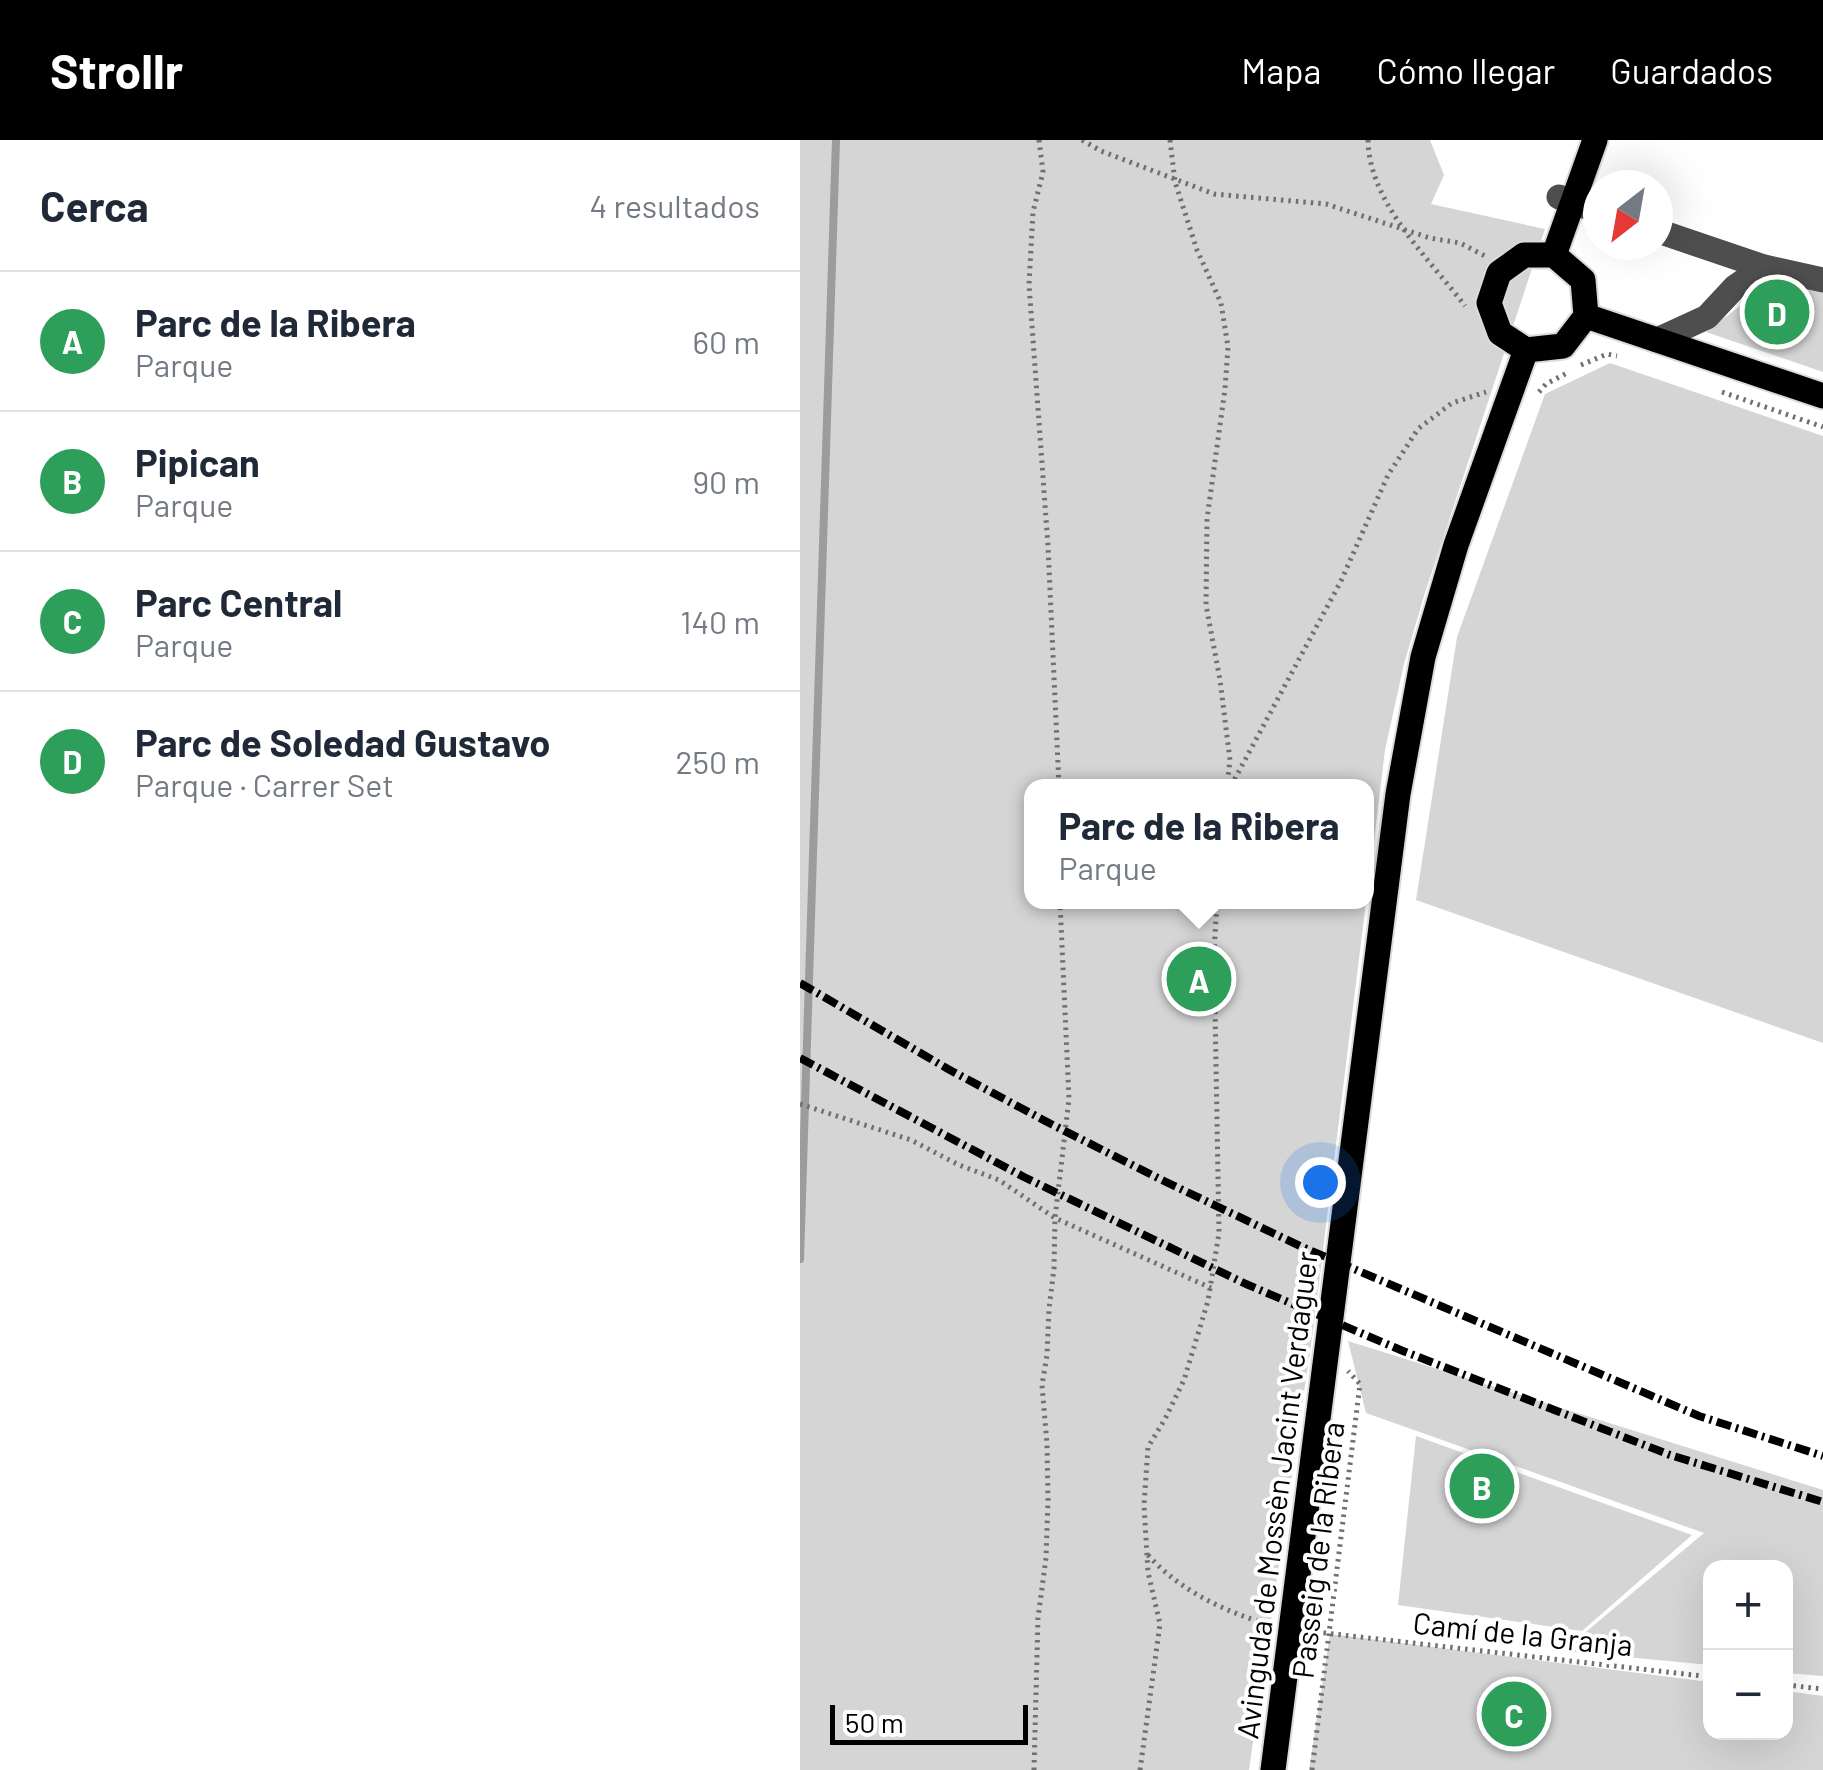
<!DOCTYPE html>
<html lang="es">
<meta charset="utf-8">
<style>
body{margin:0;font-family:Barlow,sans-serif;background:#f6f6f7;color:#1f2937}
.controls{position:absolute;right:30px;bottom:30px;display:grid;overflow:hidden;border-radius:20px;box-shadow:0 10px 40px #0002}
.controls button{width:90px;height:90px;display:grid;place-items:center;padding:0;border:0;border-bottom:2px solid #e0e1e3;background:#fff;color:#1f2937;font:50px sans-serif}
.compass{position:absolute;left:783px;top:30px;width:90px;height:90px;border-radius:50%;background:#fff;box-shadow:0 10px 40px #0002;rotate:211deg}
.scale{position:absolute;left:30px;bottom:25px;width:198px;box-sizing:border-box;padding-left:10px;border:5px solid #000;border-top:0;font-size:28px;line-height:35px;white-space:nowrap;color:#000;-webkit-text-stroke:8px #fff;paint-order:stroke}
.you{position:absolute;left:520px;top:1042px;width:35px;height:35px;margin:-25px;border:8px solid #fff;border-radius:50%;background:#1a73e8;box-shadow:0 0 0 15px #1a73e833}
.badge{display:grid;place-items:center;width:65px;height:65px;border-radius:50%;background:#000;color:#fff;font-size:32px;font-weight:700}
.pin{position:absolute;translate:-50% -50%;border:5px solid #fff;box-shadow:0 2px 10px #0006}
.popup{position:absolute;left:224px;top:639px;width:350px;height:130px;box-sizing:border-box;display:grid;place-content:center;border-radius:20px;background:#fff;filter:drop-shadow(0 2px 8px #0005);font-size:32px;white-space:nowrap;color:#747a83}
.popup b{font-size:38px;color:#1f2937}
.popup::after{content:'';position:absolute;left:50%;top:100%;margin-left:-20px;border:20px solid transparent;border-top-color:#fff}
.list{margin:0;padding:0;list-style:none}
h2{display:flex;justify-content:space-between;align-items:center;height:130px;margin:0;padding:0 40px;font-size:42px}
h2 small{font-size:32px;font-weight:400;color:#747a83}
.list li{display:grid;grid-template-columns:65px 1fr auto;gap:30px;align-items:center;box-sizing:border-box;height:140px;padding:0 40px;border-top:2px solid #e0e1e3}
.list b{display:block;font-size:38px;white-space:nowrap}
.list p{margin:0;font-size:32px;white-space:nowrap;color:#747a83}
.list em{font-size:32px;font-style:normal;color:#747a83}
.map{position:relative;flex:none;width:1023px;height:1630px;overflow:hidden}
header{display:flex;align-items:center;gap:60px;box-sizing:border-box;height:140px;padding:0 50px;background:#000;color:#fff}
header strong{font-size:48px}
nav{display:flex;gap:55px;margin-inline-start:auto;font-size:35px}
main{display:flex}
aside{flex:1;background:#fff}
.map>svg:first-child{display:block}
.green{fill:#d5d5d5}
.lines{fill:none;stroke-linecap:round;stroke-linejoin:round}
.stream{stroke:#9c9c9c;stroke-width:8}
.major-casing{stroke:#dbdbdb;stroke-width:29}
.path{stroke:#707070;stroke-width:5;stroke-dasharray:2.5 5;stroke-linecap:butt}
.minor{stroke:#4e4e4e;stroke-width:25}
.major{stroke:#000;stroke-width:25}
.rail{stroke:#000;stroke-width:8;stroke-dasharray:15 5 2.5 5;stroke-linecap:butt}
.labels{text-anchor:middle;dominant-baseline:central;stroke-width:8;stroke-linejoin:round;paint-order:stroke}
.street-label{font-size:30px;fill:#000;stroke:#fff}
</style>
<header>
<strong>Strollr</strong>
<nav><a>Mapa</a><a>Cómo llegar</a><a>Guardados</a></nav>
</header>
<main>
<aside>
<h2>Cerca<small>4 resultados</small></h2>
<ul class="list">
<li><span class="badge" style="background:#2e9e5b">A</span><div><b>Parc de la Ribera</b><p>Parque</p></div><em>60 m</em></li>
<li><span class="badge" style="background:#2e9e5b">B</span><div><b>Pipican</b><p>Parque</p></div><em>90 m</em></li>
<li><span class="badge" style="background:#2e9e5b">C</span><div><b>Parc Central</b><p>Parque</p></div><em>140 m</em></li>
<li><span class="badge" style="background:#2e9e5b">D</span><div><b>Parc de Soledad Gustavo</b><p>Parque · Carrer Set</p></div><em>250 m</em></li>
</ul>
</aside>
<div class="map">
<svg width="1023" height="1630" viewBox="0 0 1023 1630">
<rect width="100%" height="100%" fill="#fff"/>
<g class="green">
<path d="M0,0H630L644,35L631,64L745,89L624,456L604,524L585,610L567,760L566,646H232V762H566L513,1191L449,1630H0Z"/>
<path d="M971,142L1023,153V232L906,192Z"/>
<path d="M810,223L1023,296V903L616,760L657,497L745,254Z"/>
<path d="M548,1201L1023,1350V1536L986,1533V1428H911L910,1525L763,1511L904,1393L566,1273Z"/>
<path d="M616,1296L892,1395L782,1491L598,1465Z"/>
<path d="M530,1494L910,1542L911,1592H986V1551L1023,1556V1630H509Z"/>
</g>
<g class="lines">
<path class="stream" d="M0,1119L36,0"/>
<g class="major-casing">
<g id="major">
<path d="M724,115H754L783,140L786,176L763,206L726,210L700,193L689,163L699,133Z"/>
<path d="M754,115L795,0"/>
<path d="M786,176L1023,256"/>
<path d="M473,1630L598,654L623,517L656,405L726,210"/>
</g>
</g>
<g class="path">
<path d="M239,0L243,32L233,72L229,144L248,406L259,646"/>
<path d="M282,0L301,11L414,54L526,64L630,98L660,103L685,116"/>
<path d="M370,0L375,42L397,110L421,163L428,207L425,249L407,379L406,465L420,540L430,620L427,646"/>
<path d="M568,0C569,63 628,117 665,166"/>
<path d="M781,225L807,214L817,216"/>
<path d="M739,252L746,244L767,233"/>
<path d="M922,252L1023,287"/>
<path d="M431,646L541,441L588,335L618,289L652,263L686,252"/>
<path d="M0,964L111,1000L159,1025L199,1040L255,1078L411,1148"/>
<path d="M348,1415C379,1450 422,1470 466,1484"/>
<path d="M516,1492L911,1537"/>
<path d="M986,1545L1023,1549"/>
<path d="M234,1630L238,1478L246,1418L248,1359L247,1304L242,1245L247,1215L249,1169L254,1128L255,1078L269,959L260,762"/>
<path d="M340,1630L360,1484L348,1432L344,1365L348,1307L365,1279L384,1240L408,1161L419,1093L414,812L417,762"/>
<path d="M512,1630L560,1244L548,1231"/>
</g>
<g class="minor">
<path d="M759,57L798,71"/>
<path d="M858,91L964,127"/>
<path d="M857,200L907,177L935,147L964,127L1023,140"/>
</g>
<use href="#major" class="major"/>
<g class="rail">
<path d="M0,843L148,929L251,984L364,1041L500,1106L899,1276L1023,1316"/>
<path d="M0,918L224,1037L446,1144L603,1211L870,1315L1023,1362"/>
</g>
</g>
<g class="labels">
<g class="street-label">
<text transform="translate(476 1355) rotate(-83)">Avinguda de Mossèn Jacint Verdaguer</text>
<text transform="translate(517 1410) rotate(-83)">Passeig de la Ribera</text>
<text transform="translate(723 1493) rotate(6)">Camí de la Granja</text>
</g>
</g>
</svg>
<div class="controls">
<button>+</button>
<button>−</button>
</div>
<svg class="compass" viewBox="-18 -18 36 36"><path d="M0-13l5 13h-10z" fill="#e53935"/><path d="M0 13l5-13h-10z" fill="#747a83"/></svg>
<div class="scale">50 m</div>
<div class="you"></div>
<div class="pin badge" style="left:399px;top:839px;background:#2e9e5b">A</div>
<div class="popup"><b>Parc de la Ribera</b>Parque</div>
<div class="pin badge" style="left:682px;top:1346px;background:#2e9e5b">B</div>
<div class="pin badge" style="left:714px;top:1574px;background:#2e9e5b">C</div>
<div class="pin badge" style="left:977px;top:172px;background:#2e9e5b">D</div>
</div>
</main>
